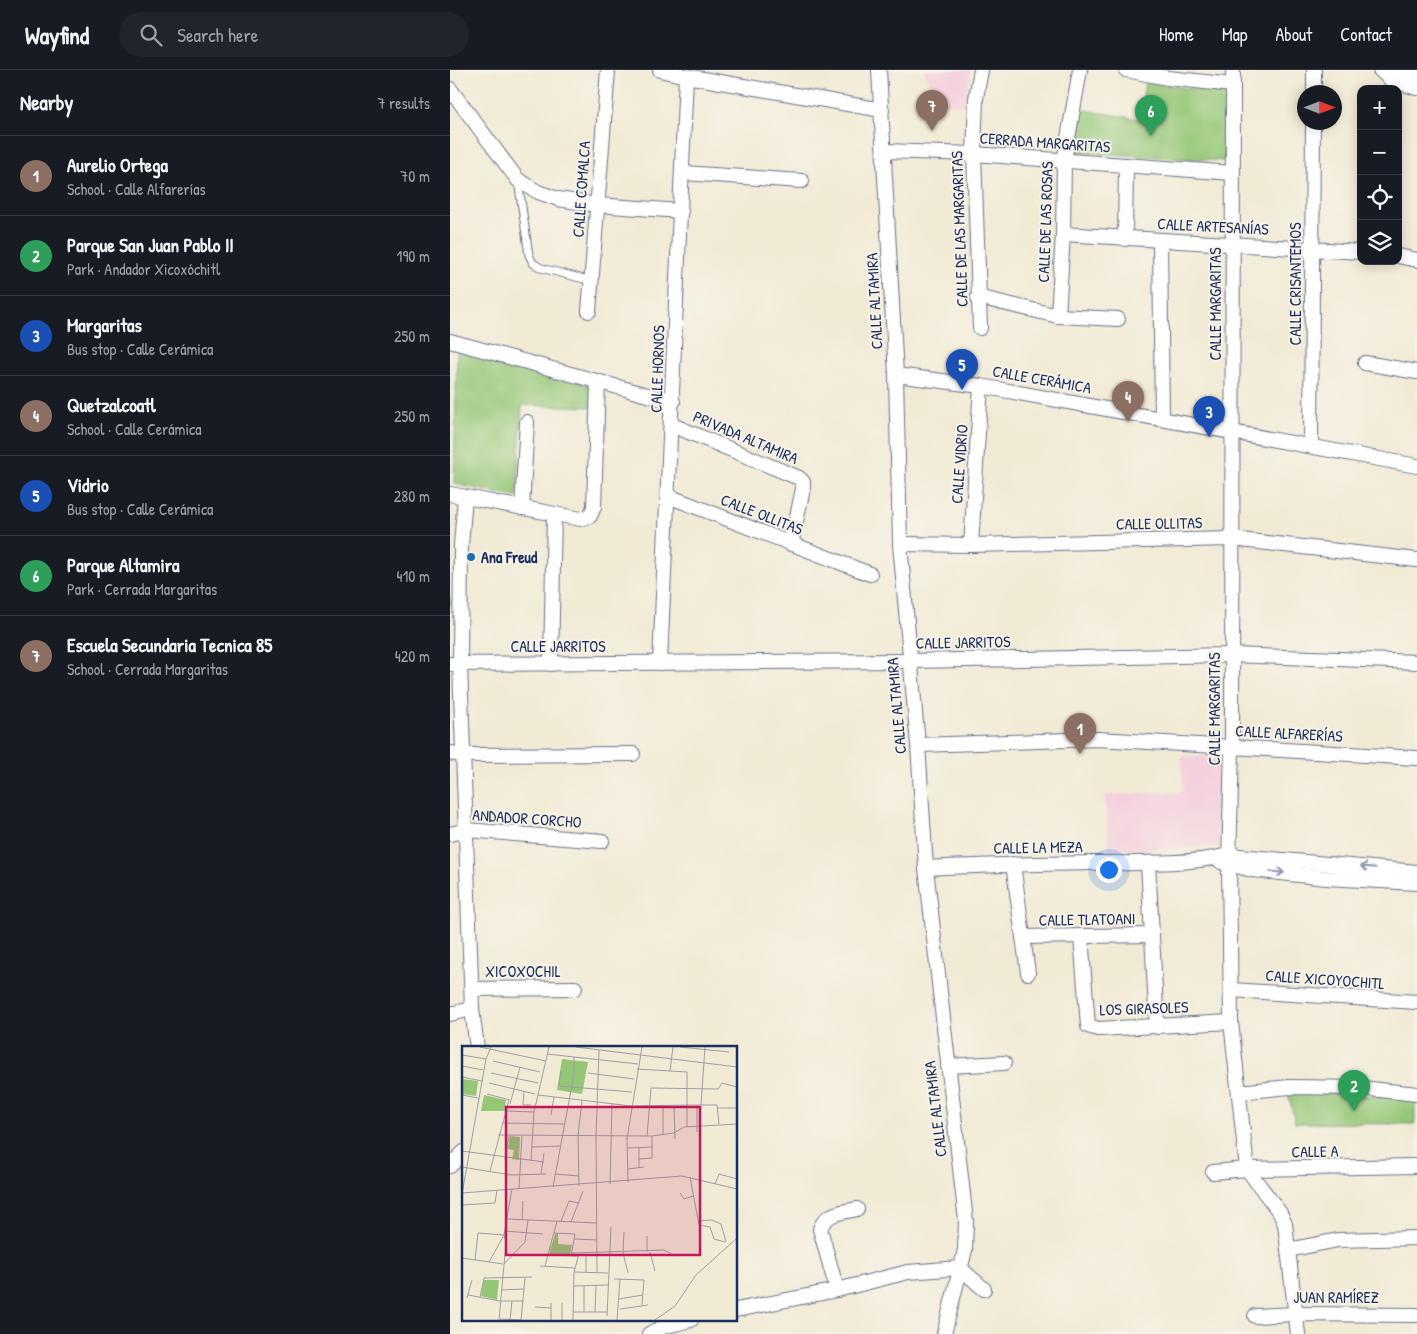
<!DOCTYPE html>
<meta charset="utf-8">
<style>
body{margin:0;font-family:"Patrick Hand",sans-serif;background:#20242c;color:#f1f3f6}
.controls{position:absolute;right:15px;top:15px;display:grid;overflow:hidden;border-radius:10px;box-shadow:0 2px 12px #0003}
.controls button{width:45px;height:45px;display:grid;place-items:center;padding:0;border:0;border-bottom:1px solid #363941;background:#171b24;color:#f1f3f6;font:25px sans-serif}
.compass{position:absolute;left:847px;top:15px;width:45px;height:45px;border-radius:50%;background:#171b24;box-shadow:0 2px 12px #0003;rotate:90deg}
.you{position:absolute;left:658px;top:799px;width:18px;height:18px;margin:-12px;border:4px solid #fff;border-radius:50%;background:#1a73e8;box-shadow:0 0 0 8px #1a73e833}
.badge{display:grid;place-items:center;width:32px;height:32px;border-radius:50%;background:#1a73e8;color:#fff;font-size:16px;font-weight:700}
.pin{position:absolute;translate:-50% -41px;filter:drop-shadow(0 1px 2px #0008)}
.pin::after{content:'';position:absolute;top:26px;width:18px;height:15px;background:inherit;clip-path:polygon(0 0,100% 0,50% 100%)}
.list{margin:0;padding:0;list-style:none}
h2{display:flex;justify-content:space-between;align-items:center;height:65px;margin:0;padding:0 20px;font-size:21px}
h2 small{font-size:16px;font-weight:400;color:#9ea1a6}
.list li{display:grid;grid-template-columns:32px 1fr auto;gap:15px;align-items:center;box-sizing:border-box;height:80px;padding:0 20px;border-top:1px solid #363941}
.list b{display:block;font-size:19px;white-space:nowrap}
.list p{margin:0;font-size:16px;white-space:nowrap;color:#9ea1a6}
.list em{font-size:16px;font-style:normal;color:#9ea1a6}
.icon{flex:none;width:28px;height:28px;fill:none;stroke:currentColor;stroke-width:2;stroke-linecap:round;stroke-linejoin:round}
.map{position:relative;flex:none;width:967px;height:1264px;overflow:hidden}
header{display:flex;align-items:center;gap:30px;box-sizing:border-box;height:70px;padding:0 25px;background:#171b24;border-bottom:1px solid #363941}
header strong{font-size:24px}
nav{display:flex;gap:28px;margin-inline-start:auto;font-size:18px}
.search{width:350px;height:45px;background:#20242c;display:flex;align-items:center;gap:12px;box-sizing:border-box;padding:0 18px;border-radius:28px;color:#9ea1a6;font-size:19px}
main{display:flex}
aside{flex:1;background:#171b24}
.map>svg:first-child{display:block}
.built{fill:#f4cfdd}
.green{fill:#94c676;stroke:#587a6a}
.lines{fill:none;stroke-linecap:round;stroke-linejoin:round}
.lane-casing{stroke:#667088;stroke-width:9}
.street-casing{stroke:#667088;stroke-width:16}
.lane{stroke:#fff;stroke-width:7}
.street{stroke:#fff;stroke-width:14}
.oneway{stroke:#8d97ae}
.poi-dot{fill:#1f6fb2;stroke:#f7f3e8;stroke-width:2}
.labels{text-anchor:middle;dominant-baseline:central;stroke-width:4;stroke-linejoin:round;paint-order:stroke}
.street-label{font-size:16px;fill:#1b2f5e;stroke:#f7f3e8}
.poi-label{font-size:16px;font-weight:bold;fill:#1b2f5e;stroke:#f7f3e8;text-anchor:start}
.inset-road{fill:none;stroke:#9b9fa5;stroke-width:1}
.view{fill:#c2185b;fill-opacity:0.15;stroke:#c2185b;stroke-width:2.5}
.inset-edge{fill:none;stroke:#1b2f5e;stroke-width:2.5}
</style>
<header>
<strong>Wayfind</strong>
<div class="search"><svg class="icon" aria-label="search" viewBox="0 0 24 24"><circle cx="10" cy="10" r="6"/><path d="M15 15l6 6"/></svg>Search here</div>
<nav><a>Home</a><a>Map</a><a>About</a><a>Contact</a></nav>
</header>
<main>
<aside>
<h2>Nearby<small>7 results</small></h2>
<ul class="list">
<li><span class="badge" style="background:#8d6e63">1</span><div><b>Aurelio Ortega</b><p>School · Calle Alfarerías</p></div><em>70 m</em></li>
<li><span class="badge" style="background:#2e9e5b">2</span><div><b>Parque San Juan Pablo II</b><p>Park · Andador Xicoxóchitl</p></div><em>190 m</em></li>
<li><span class="badge" style="background:#1a4fb4">3</span><div><b>Margaritas</b><p>Bus stop · Calle Cerámica</p></div><em>250 m</em></li>
<li><span class="badge" style="background:#8d6e63">4</span><div><b>Quetzalcoatl</b><p>School · Calle Cerámica</p></div><em>250 m</em></li>
<li><span class="badge" style="background:#1a4fb4">5</span><div><b>Vidrio</b><p>Bus stop · Calle Cerámica</p></div><em>280 m</em></li>
<li><span class="badge" style="background:#2e9e5b">6</span><div><b>Parque Altamira</b><p>Park · Cerrada Margaritas</p></div><em>410 m</em></li>
<li><span class="badge" style="background:#8d6e63">7</span><div><b>Escuela Secundaria Tecnica 85</b><p>School · Cerrada Margaritas</p></div><em>420 m</em></li>
</ul>
</aside>
<div class="map">
<svg width="967" height="1264" viewBox="0 0 967 1264">
<rect width="100%" height="100%" fill="#f7f3e8"/>
<filter id="ink" filterUnits="userSpaceOnUse"><feTurbulence type="fractalNoise" baseFrequency=".02" numOctaves="2"/><feDisplacementMap in="SourceGraphic" scale="10" xChannelSelector="R" yChannelSelector="G"/><feConvolveMatrix kernelMatrix="1 2 1 2 8 2 1 2 1" color-interpolation-filters="sRGB"/></filter>
<filter id="wash" filterUnits="userSpaceOnUse"><feTurbulence type="fractalNoise" baseFrequency=".0096" numOctaves="4" result="noise"/><feDisplacementMap in="SourceGraphic" scale="20" xChannelSelector="R" yChannelSelector="G"/><feGaussianBlur stdDeviation="1.12" result="paint"/><feColorMatrix in="noise" values="0 0 0 0 0 0 0 0 0 0 0 0 0 0 0 0 0 1.4 0 .05"/><feComposite in="paint" operator="in"/></filter>
<g filter="url(#wash)">
<rect width="100%" height="100%" fill="#f1ead5"/>
<g class="built">
<path d="M473,0H521L515,36L488,32Z"/>
<path d="M731,686L770,687V775L659,782L655,725L733,722Z"/>
</g>
<g class="green">
<path d="M695,13H705L777,24L776,91L624,82L628,39L689,49Z"/>
<path d="M7,281L142,316L143,337L72,335L67,427L4,414Z"/>
<path d="M838,1021L965,1029V1054L845,1053Z"/>
</g>
</g>
<g filter="url(#ink)">
<g class="lines">
<g class="lane-casing">
<path id="lane" d="M68,110L79,185L83,193L91,198L142,211"/>
</g>
<g class="street-casing">
<g id="street">
<path d="M210,0L236,6L432,40"/>
<path d="M429,0L446,305L450,474L468,675L476,798L516,1151L515,1180L494,1264"/>
<path d="M676,0L718,8L783,15"/>
<path d="M783,0L782,677L779,795L781,952L797,1099L830,1143L835,1154L848,1264"/>
<path d="M930,0L941,10L967,18"/>
<path d="M946,0L967,6"/>
<path d="M0,19L68,110L88,122L108,129L147,135L231,141"/>
<path d="M864,22V0"/>
<path d="M435,81L524,84L783,103"/>
<path d="M233,103L352,111"/>
<path d="M613,164L911,182"/>
<path d="M675,169L676,95"/>
<path d="M710,170L712,349"/>
<path d="M948,186L967,190"/>
<path d="M528,227L608,246L668,249"/>
<path d="M139,241L158,0"/>
<path d="M608,246L613,164L614,91L630,0"/>
<path d="M530,258L524,84L526,28L531,0"/>
<path d="M0,271L223,332"/>
<path d="M915,293L967,302"/>
<path d="M446,305L531,316L967,396"/>
<path d="M222,355L349,408L353,412V419L341,474"/>
<path d="M861,376L863,52"/>
<path d="M0,424L131,449L140,446L144,437L148,311"/>
<path d="M218,426L420,504"/>
<path d="M15,427L11,475L10,594L22,939L27,978"/>
<path d="M72,438L77,352"/>
<path d="M450,474L521,475L782,469L967,490"/>
<path d="M521,475L531,316"/>
<path d="M210,593L236,6"/>
<path d="M0,594L460,591L782,585L967,592"/>
<path d="M101,594L104,444"/>
<path d="M468,675L648,669L967,688"/>
<path d="M0,683L12,685L183,684"/>
<path d="M0,764L17,760L152,771"/>
<path d="M771,792L802,800L876,808L967,813"/>
<path d="M698,793L707,957"/>
<path d="M563,794L578,903"/>
<path d="M476,798C532,795 588,794 643,793C688,793 736,795 779,785L967,802"/>
<path d="M631,866L638,956L648,959L781,952"/>
<path d="M573,867L701,865"/>
<path d="M22,919L125,918"/>
<path d="M781,920L967,932"/>
<path d="M0,944L22,939"/>
<path d="M498,996L554,993"/>
<path d="M789,1022L839,1017L911,1018L967,1024"/>
<path d="M0,1096L14,1082"/>
<path d="M763,1102L797,1099L967,1096"/>
<path d="M838,1180L888,1170L967,1168"/>
<path d="M510,1198L534,1219"/>
<path d="M387,1220L370,1159C376,1142 391,1143 407,1139"/>
<path d="M286,1240L387,1220L458,1202L510,1198"/>
<path d="M805,1246L846,1244L967,1245"/>
<path d="M199,1264L213,1257L241,1250"/>
</g>
</g>
<use href="#lane" class="lane"/>
<use href="#street" class="street"/>
</g>
<defs><path id="oneway-shaft" d="M-6 0H5M1.5-3L5.5 0L1.5 3" fill="none" stroke-width="1.6" stroke-linecap="round" stroke-linejoin="round" transform="scale(1.25)"/></defs>
<g class="oneway">
<use href="#oneway-shaft" transform="translate(918 797) rotate(-175)"/>
<use href="#oneway-shaft" transform="translate(827 802) rotate(6)"/>
</g>
</g>
<circle class="poi-dot" cx="21" cy="487" r="5"/>
<g class="labels">
<g class="street-label">
<text transform="translate(595 72) rotate(4)">CERRADA MARGARITAS</text>
<text transform="translate(131 119) rotate(-86)">CALLE COMALCA</text>
<text transform="translate(595 152) rotate(-88)">CALLE DE LAS ROSAS</text>
<text transform="translate(763 156) rotate(3)">CALLE ARTESANÍAS</text>
<text transform="translate(509 159) rotate(-92)">CALLE DE LAS MARGARITAS</text>
<text transform="translate(845 214) rotate(-90)">CALLE CRISANTEMOS</text>
<text transform="translate(424 231) rotate(-93)">CALLE ALTAMIRA</text>
<text transform="translate(765 234) rotate(-90)">CALLE MARGARITAS</text>
<text transform="translate(207 299) rotate(-88)">CALLE HORNOS</text>
<text transform="translate(592 309) rotate(10)">CALLE CERÁMICA</text>
<text transform="translate(296 367) rotate(23)">PRIVADA ALTAMIRA</text>
<text transform="translate(509 394) rotate(-86)">CALLE VIDRIO</text>
<text transform="translate(312 444) rotate(21)">CALLE OLLITAS</text>
<text transform="translate(709 453) rotate(-1)">CALLE OLLITAS</text>
<text transform="translate(513 572) rotate(-1)">CALLE JARRITOS</text>
<text x="108" y="576">CALLE JARRITOS</text>
<text transform="translate(446 636) rotate(-95)">CALLE ALTAMIRA</text>
<text transform="translate(764 639) rotate(-90)">CALLE MARGARITAS</text>
<text transform="translate(839 663) rotate(3)">CALLE ALFARERÍAS</text>
<text transform="translate(77 748) rotate(4)">ANDADOR CORCHO</text>
<text transform="translate(588 777) rotate(-1)">CALLE LA MEZA</text>
<text transform="translate(637 849) rotate(-1)">CALLE TLATOANI</text>
<text x="73" y="901">XICOXOCHIL</text>
<text transform="translate(875 909) rotate(4)">CALLE XICOYOCHITL</text>
<text transform="translate(694 938) rotate(-2)">LOS GIRASOLES</text>
<text transform="translate(485 1039) rotate(-97)">CALLE ALTAMIRA</text>
<text transform="translate(865 1081) rotate(-1)">CALLE A</text>
<text x="886" y="1227">JUAN RAMÍREZ</text>
</g>
<g class="poi-label">
<text x="31" y="487">Ana Freud</text>
</g>
</g>
<g transform="translate(12 976)">
<rect width="275" height="275" fill="#f1ead5"/>
<path d="M100,13L126,16L120,48L95,44ZM0,33L16,35L14,50L0,48ZM22,49L44,54L43,65H19ZM48,90L58,91L57,114L50,113L52,104L46,103ZM96,187V198L110,199L108,209L87,208L93,188ZM22,234H37L35,254L19,250Z" fill="#94c676"/>
<path class="inset-road" d="M18,1L84,15M114,1L275,21M218,1L267,6M85,8L176,18M0,9L24,13M31,15L78,26M0,20L21,24M175,23L225,26V81M99,25L97,40L170,46M208,25L211,1M29,27L76,37M126,27L172,33M0,31L20,35M27,37L73,48M62,45L61,59H69M25,48L48,54M0,49L16,52M76,49L169,60L226,59M48,58L58,21M225,59H255L257,78M235,59V86M239,59L243,1M212,60L213,93M256,62H275M44,65L72,66M89,69L92,51M41,77L102,78M36,89L190,90L212,87L222,81L275,78M201,89V59M185,90L189,42L256,43L260,37L275,41M165,92L166,136M165,93L180,1M70,101L98,100M166,102L191,101M177,102V122M0,105L82,116M43,113L47,90M177,113L190,112V90M69,115L72,66L87,1M0,121L49,129L84,128M166,123L182,121M28,125L47,54M79,128L82,107M93,128L117,130M228,131L237,179L248,181L252,193L263,196M148,138L150,57M253,138L257,128L275,133M117,140L116,90L120,54M91,141L112,28V11M57,143L60,90M0,147L220,130L275,143M218,147L222,153L231,150M0,148L24,13L29,1M0,159L33,157L35,144M45,173L135,177M60,174L61,155M99,175L107,155L117,157M236,175L250,174L259,178L264,196M109,176L121,145M42,185L81,188M162,186L161,207L166,227M92,187L113,188L109,210M185,190V206M112,193L135,194M188,206L193,225M110,207L202,204L213,210M86,209L116,210M0,212L41,218M13,214L16,187L42,189L44,197L37,274M27,216L42,189L50,143M42,218L63,196L66,174M78,220L113,222M83,220L95,175M112,226L146,227M124,226V208M135,226L134,90L137,4M152,233L182,234L180,259M112,240L147,239M39,244L62,243M6,249L38,255H62M18,251L22,232L70,231M5,252L10,234M157,253L181,249M73,261L89,262M158,263L186,259M111,266H145M122,266V240M133,266L134,239M145,270L149,181M38,273L59,274L63,232M48,274L50,255M89,274V257M100,274V257M111,274L112,226L117,208M155,274L158,233M193,274L213,260L234,229L275,192"/>
<path class="view" d="M44,61H238V209H44Z"/>
<rect width="275" height="275" class="inset-edge"/>
</g>
</svg>
<div class="controls">
<button>+</button>
<button>−</button>
<button><svg class="icon" aria-label="locate" viewBox="0 0 24 24"><circle cx="12" cy="12" r="6"/><path d="M12 2v4M12 18v4M2 12h4M18 12h4"/></svg></button>
<button><svg class="icon" aria-label="layers" viewBox="0 0 24 24"><path d="M12 4l9 5-9 5-9-5zM3 14l9 5 9-5"/></svg></button>
</div>
<svg class="compass" viewBox="-18 -18 36 36"><path d="M0-13l5 13h-10z" fill="#e53935"/><path d="M0 13l5-13h-10z" fill="#9ea1a6"/></svg>
<div class="you"></div>
<div class="pin badge" style="left:630px;top:684px;background:#8d6e63">1</div>
<div class="pin badge" style="left:904px;top:1041px;background:#2e9e5b">2</div>
<div class="pin badge" style="left:759px;top:367px;background:#1a4fb4">3</div>
<div class="pin badge" style="left:678px;top:352px;background:#8d6e63">4</div>
<div class="pin badge" style="left:512px;top:320px;background:#1a4fb4">5</div>
<div class="pin badge" style="left:701px;top:66px;background:#2e9e5b">6</div>
<div class="pin badge" style="left:482px;top:61px;background:#8d6e63">7</div>
</div>
</main>
